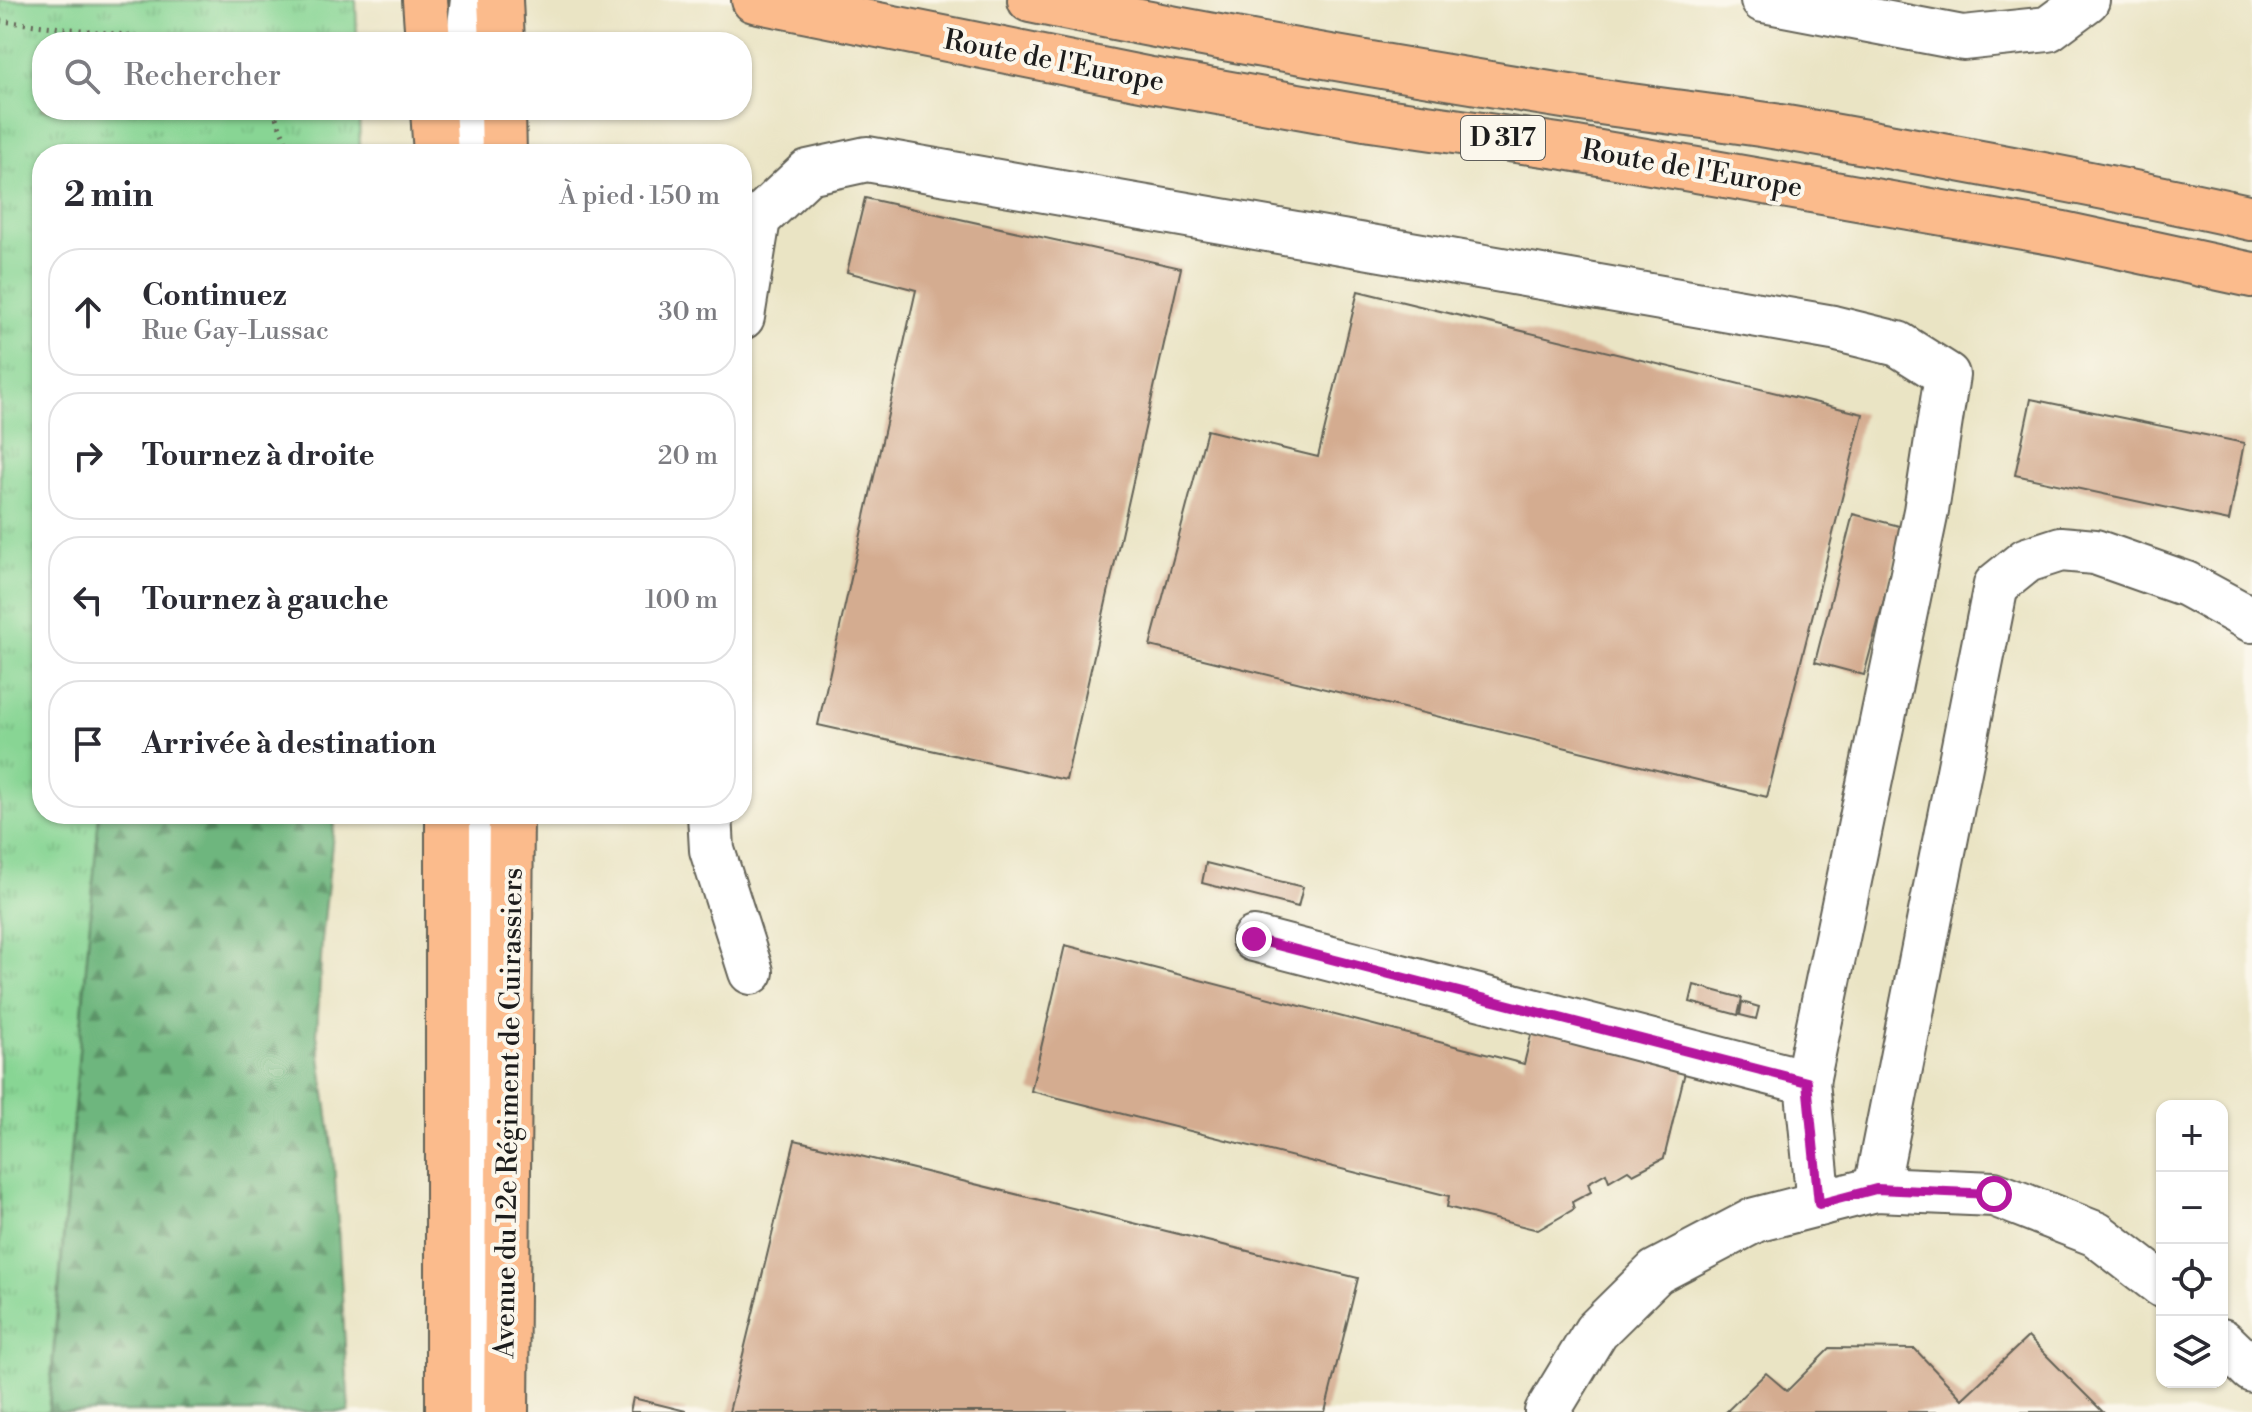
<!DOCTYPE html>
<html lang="fr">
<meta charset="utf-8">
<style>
body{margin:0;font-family:"Libre Bodoni",serif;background:#f7f7f7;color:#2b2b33}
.controls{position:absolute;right:24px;bottom:24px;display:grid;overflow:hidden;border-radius:16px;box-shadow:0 2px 6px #0004}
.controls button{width:72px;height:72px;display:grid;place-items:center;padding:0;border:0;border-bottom:2px solid #e1e1e2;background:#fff;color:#2b2b33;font:40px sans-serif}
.stop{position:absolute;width:24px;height:24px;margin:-18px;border:6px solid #b5179e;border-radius:50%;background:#fff}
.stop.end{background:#b5179e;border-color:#fff;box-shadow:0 2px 8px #0008}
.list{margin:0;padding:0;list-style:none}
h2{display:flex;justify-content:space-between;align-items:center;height:104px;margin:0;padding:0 32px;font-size:34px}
h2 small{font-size:26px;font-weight:400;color:#7c7c81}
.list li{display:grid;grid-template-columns:52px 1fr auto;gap:24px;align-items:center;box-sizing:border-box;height:128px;margin:0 16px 16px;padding:0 16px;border:2px solid #e1e1e2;border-radius:32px}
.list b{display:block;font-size:30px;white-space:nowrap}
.list p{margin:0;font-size:26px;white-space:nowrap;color:#7c7c81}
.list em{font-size:26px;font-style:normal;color:#7c7c81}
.icon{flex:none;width:44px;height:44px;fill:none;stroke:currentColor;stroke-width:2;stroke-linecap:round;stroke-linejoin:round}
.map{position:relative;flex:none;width:2252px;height:1412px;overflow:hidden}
.search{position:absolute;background:#fff;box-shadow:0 2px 6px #0004;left:32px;top:32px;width:720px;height:88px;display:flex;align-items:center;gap:20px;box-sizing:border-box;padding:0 28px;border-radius:32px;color:#7c7c81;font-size:30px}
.panel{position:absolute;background:#fff;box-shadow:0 2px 6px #0004;left:32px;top:144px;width:720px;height:680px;border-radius:32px}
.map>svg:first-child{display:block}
.grass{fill:url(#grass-tufts);stroke:#527858;stroke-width:2}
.forest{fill:url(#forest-firs);stroke:#45694d;stroke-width:2}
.building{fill:#d4ac90}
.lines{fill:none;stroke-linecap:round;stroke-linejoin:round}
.minor-casing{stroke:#646257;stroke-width:48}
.major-casing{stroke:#646257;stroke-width:48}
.path{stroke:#646257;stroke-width:5;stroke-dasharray:2 6;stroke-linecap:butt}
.minor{stroke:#fff;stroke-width:44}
.major{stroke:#fbbb8c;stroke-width:44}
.route{stroke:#b5179e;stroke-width:10}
.labels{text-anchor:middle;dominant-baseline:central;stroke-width:8;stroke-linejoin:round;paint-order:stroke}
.shield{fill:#fbf7ec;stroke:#5f5e5a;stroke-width:2}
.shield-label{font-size:26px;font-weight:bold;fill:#1c1c1c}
.street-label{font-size:28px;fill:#1c1c1c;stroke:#fbf7ec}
</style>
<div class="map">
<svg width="2252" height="1412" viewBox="0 0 2252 1412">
<defs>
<pattern id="grass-tufts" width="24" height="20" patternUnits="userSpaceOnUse" patternTransform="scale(2)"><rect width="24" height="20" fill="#88d594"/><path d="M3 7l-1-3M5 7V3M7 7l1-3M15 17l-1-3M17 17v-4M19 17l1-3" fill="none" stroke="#75b67f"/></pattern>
<pattern id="forest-firs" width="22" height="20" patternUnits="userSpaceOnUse" patternTransform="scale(2)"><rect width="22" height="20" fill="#6eb67e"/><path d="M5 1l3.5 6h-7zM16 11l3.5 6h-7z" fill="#5a9366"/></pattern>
</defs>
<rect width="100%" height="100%" fill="#fbf7ec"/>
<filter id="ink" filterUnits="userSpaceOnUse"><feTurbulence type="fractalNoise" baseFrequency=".0125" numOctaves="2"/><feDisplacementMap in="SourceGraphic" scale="16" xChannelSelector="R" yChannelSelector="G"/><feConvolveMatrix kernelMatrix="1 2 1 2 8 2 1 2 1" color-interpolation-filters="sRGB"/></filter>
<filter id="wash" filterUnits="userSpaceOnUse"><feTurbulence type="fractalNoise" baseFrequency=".006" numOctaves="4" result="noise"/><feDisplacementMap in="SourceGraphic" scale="32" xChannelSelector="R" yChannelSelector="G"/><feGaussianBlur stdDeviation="1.8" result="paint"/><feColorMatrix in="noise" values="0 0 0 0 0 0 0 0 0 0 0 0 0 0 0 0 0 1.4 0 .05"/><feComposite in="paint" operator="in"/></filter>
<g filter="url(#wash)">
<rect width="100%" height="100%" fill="#eae4c4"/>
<path class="grass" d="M0,0H356L357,42H42V110H359L360,154H42V814H99L48,1412H0Z"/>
<path class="forest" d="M99,814H335L322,941L317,1034L334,1160L349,1412H49Z"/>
<g id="blocks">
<g class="building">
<path d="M865,198L1181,268L1066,780L818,725L916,290L847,272Z"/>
<path d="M1358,291L1863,414L1767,797L1150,646L1207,430L1318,457Z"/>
<path d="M2031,399L2244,443L2229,521L2015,475Z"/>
<path d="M1853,514L1903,527L1864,675L1815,662Z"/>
<path d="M1206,863L1303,887L1298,907L1202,883Z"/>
<path d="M1065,945L1524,1064L1534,1023L1687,1064L1664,1158L1633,1174L1628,1170L1609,1181L1606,1173L1588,1183L1591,1192L1572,1202L1574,1209L1538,1230L1447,1207L1449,1196L1031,1091Z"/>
<path d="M1694,985L1742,998L1738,1015L1690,1002Z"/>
<path d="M1742,1002L1759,1007L1756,1019L1740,1015Z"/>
<path d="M795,1140L1358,1278L1325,1412H729Z"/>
<path d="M2028,1337L2103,1412H1726L1766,1373L1787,1391L1830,1348L1915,1349L1962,1399Z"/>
<path d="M633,1398L686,1411V1412H630Z"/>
</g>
</g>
</g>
<g filter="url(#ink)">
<use href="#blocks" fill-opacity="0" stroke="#646257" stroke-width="2"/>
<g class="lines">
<g class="minor-casing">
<g id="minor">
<path d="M1763,0L1963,38L2048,29L2087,0"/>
<path d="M468,42L473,0"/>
<path d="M468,110L470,154"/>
<path d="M742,317L758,219L808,172L867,159L1833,328L1898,344L1947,375L1926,511L1807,1082"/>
<path d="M710,814L712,850L751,972"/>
<path d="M1254,939L1807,1082L1819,1204"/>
<path d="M1876,1189L1996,585L2027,560L2061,549L2095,552L2186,584L2252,620"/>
<path d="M2222,1341L2252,1370"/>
<path d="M474,1412L477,814"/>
<path d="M1547,1412L1596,1331L1656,1272L1755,1220L1876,1189L1994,1194L2096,1234L2162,1285"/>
</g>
</g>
<g class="major-casing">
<g id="major">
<path d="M425,0L428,42"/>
<path d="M500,0L502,42"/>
<path d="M754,0L1151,80L1371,119L1565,147L2063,234L2252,275"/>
<path d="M1030,0C1217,39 1405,71 1595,101C1660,111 1727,118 1792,129C1946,156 2100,184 2252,218"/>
<path d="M433,110L436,154"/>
<path d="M503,110L504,154"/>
<path d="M448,1412V814"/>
<path d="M506,1412L511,814"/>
</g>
</g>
<g class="path">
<path d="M0,21L188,42"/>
<path d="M273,110L291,154"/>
</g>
<use href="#minor" class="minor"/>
<use href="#major" class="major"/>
</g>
</g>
<g class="lines" filter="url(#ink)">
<path class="route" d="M1254,939L1807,1082L1819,1204L1876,1189L1994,1194"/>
</g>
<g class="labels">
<rect class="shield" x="1461" y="116" width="84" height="44" rx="6"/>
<g class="shield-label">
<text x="1503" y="138">D 317</text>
</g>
<g class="street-label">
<text transform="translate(1054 61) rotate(11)">Route de l'Europe</text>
<text transform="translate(1692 169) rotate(10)">Route de l'Europe</text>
<text transform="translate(509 1113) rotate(-89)">Avenue du 12e Régiment de Cuirassiers</text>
</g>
</g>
</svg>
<div class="controls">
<button>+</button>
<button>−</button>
<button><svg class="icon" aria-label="locate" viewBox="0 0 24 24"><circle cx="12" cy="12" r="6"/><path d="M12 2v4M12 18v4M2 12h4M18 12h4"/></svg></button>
<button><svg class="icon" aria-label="layers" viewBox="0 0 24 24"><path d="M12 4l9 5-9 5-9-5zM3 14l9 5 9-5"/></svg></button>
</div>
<div class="stop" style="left:1994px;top:1194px"></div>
<div class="stop end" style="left:1254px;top:939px"></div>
<div class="search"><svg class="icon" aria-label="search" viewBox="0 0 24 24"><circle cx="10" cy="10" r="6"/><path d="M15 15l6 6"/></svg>Rechercher</div>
<section class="panel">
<h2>2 min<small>À pied · 150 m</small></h2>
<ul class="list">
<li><svg class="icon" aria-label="ahead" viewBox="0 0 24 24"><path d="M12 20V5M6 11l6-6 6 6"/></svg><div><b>Continuez</b><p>Rue Gay-Lussac</p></div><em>30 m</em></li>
<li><svg class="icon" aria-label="right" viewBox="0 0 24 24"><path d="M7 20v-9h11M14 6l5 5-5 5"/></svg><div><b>Tournez à droite</b></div><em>20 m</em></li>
<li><svg class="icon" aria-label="left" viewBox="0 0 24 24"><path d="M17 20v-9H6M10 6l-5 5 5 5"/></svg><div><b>Tournez à gauche</b></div><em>100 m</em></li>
<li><svg class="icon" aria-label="arrive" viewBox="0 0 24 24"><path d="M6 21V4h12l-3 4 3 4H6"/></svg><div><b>Arrivée à destination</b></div></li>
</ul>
</section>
</div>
